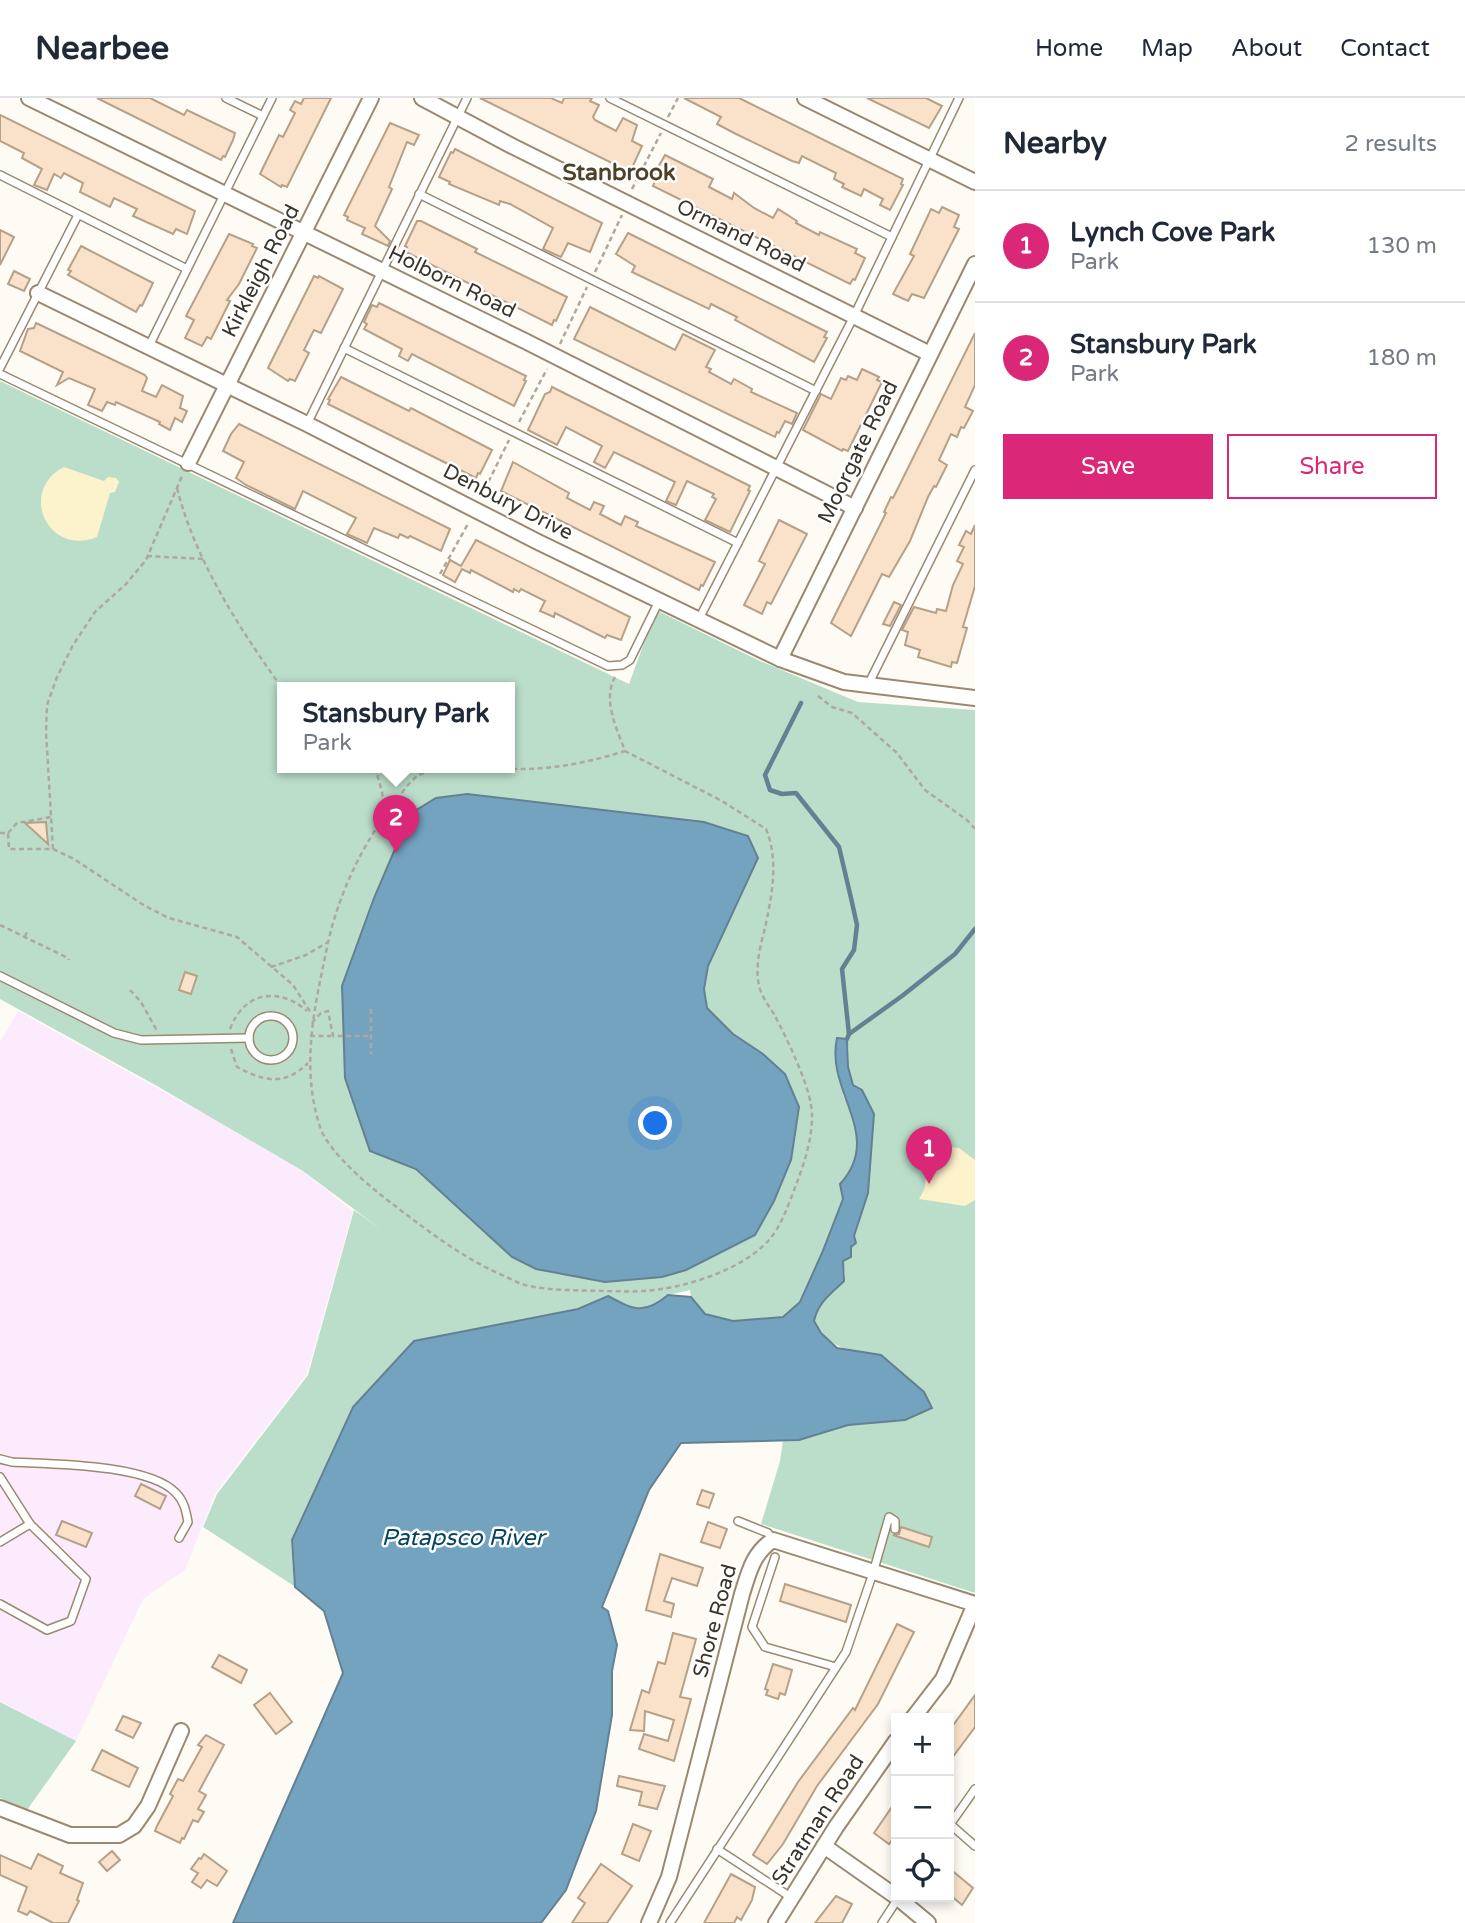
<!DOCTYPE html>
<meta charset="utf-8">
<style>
body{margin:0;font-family:"Varela Round",sans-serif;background:#f2f2f3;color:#1f2937}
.controls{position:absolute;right:21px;bottom:21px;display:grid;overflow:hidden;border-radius:0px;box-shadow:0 4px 10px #0003}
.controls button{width:63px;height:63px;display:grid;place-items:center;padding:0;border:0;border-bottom:2px solid #e0e1e3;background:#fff;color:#1f2937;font:35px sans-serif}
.you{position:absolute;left:656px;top:1026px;width:24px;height:24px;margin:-18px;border:5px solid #fff;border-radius:50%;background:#1a73e8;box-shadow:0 0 0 10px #1a73e833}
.badge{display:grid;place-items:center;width:46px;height:46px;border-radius:50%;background:#db2777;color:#fff;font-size:23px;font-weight:700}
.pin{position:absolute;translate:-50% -58px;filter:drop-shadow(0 2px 4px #0008)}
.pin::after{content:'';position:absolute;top:37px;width:24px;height:21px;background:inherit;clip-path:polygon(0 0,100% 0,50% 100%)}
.popup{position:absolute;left:277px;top:584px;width:238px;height:91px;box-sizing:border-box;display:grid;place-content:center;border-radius:0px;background:#fff;filter:drop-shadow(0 2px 5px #0005);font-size:23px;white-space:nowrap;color:#747a83}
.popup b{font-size:26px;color:#1f2937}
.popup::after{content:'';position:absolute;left:50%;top:100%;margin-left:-14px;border:14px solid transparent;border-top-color:#fff}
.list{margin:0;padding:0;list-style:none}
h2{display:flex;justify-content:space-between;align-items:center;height:91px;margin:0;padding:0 28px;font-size:30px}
h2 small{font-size:23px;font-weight:400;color:#747a83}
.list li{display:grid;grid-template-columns:46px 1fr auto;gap:21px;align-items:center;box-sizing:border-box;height:112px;padding:0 28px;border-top:2px solid #e0e1e3}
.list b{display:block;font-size:26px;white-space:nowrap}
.list p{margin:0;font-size:23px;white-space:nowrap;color:#747a83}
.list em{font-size:23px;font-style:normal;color:#747a83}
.actions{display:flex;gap:14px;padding:21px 28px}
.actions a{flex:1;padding:16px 0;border:2px solid #db2777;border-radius:0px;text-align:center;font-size:24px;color:#db2777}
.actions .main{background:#db2777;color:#fff}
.icon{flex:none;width:38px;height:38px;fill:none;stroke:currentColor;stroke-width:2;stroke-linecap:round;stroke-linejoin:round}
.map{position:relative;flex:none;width:975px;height:1825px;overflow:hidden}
header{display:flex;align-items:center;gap:42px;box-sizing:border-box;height:98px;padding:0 35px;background:#fff;border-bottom:2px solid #e0e1e3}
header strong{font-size:33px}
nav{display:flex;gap:38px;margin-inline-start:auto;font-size:24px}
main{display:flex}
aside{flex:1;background:#fff}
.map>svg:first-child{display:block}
.industrial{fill:#fcebfd}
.green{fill:#bbdeca;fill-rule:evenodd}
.sand{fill:#fcf2cc}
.water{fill:#74a3c0;stroke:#638192;stroke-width:2}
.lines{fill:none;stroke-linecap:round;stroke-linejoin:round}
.stream{stroke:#638192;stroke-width:4.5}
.building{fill:#fae2ca;stroke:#b5a088;stroke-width:2}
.service-casing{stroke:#9a8970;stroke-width:10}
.minor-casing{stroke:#9a8970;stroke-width:18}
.path{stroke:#ada8a0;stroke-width:2.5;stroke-dasharray:5 3.5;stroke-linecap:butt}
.service{stroke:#fff;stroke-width:7}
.minor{stroke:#fff;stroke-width:14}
.labels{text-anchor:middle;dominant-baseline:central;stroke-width:5;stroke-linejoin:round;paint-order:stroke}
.street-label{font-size:21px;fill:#3a3328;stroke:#fff}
.neighbourhood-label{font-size:23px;font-weight:bold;fill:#4f4029;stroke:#fff}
.water-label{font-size:23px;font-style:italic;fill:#054462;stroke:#fff}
</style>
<header>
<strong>Nearbee</strong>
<nav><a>Home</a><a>Map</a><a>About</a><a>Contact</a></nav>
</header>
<main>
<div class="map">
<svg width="975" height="1825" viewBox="0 0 975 1825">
<rect width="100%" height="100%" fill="#fefbf5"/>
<path class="industrial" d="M18,913L201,1014L304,1074L353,1113L307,1276L215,1396L185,1472L143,1501L76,1643L0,1603V944Z"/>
<g class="green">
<path d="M0,283L629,586L656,512L760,563L858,604L975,612V1495L761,1426L780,1363L783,1342H799L848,1327L905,1322L881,1257C849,1252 831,1253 814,1223L816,1214L825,1199L837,1190L845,1176L843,1163L851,1149L868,1095L848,969L849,946C847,959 841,983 843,995C843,1000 848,1005 850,1010C860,1037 861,1063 840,1086L843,1101L822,1155L800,1204L783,1219L733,1223L705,1216L691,1199L690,1192L668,1197L655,1208L633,1212L608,1198L578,1211L414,1243L352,1309L291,1442L294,1488L203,1429L217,1396L308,1277L354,1112L382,1132L303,1073L157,988L0,901ZM282,589H510V669H282Z"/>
<path d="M0,1604L76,1643L27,1712L0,1700Z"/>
</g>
<g class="sand">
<path d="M64,369L104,383L108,379L116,380L119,384L115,394L110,395L97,439C47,459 18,392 64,369Z"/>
<path d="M948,1049L959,1050L975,1062V1102L965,1108L919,1101L924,1092L930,1054Z"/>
</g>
<g class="water">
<path d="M467,696L704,724L748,738L758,760L708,868L704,891L707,910L733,936L763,956L785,976L799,1009L791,1062L774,1103L755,1137L686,1172L662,1179L605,1184L536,1171L512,1159L416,1071L370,1053L345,980L342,888L374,800L410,716L436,700Z"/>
<path d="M837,940L847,941L848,969L853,987L862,992L874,1016L868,1095L854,1138L856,1145L851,1149V1159L843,1163L844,1183C831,1196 818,1204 814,1223L821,1235L837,1250L881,1257L924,1294L932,1310L905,1322L848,1327L799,1342L681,1345L649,1392L602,1509L608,1513L617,1547L612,1573V1617L596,1713L566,1792L541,1825H233L343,1575L324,1513L295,1489L292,1442L353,1309L414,1243L578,1211L608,1198C634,1212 644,1217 668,1197L691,1199L705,1216L733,1223L783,1219L800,1204L822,1155L843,1101L840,1086C885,1037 825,994 837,940Z"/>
</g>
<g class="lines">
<g class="stream">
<path d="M801,605L765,677L770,692L782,696L796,695L839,749L851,800L857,827L854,852L842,871L849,936"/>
<path d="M847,941L849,936L902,898L955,856L975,831"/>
</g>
</g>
<g class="building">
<path d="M97,0H150L184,17L187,12L235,35L233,42L225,59L223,58L221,62Z"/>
<path d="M304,0H331L287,89L282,87L281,89L260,76L279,37L283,39L295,15L290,12L295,3L301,6Z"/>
<path d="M480,0H551L562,5L564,0H592L590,3L599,7L593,19L595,22L616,33L623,20L637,27L632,43L642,48L632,70L630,69L628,73Z"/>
<path d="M684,0H739L903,81L901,86L903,87L890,112L880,107L883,101L864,91L861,98L842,89L844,86L834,81L836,75L802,58L799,65L792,63L736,36L717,26L721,19Z"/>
<path d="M867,0H926L942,8L929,30Z"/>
<path d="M0,17L195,113L187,136L176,131L173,136L133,118L137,111L114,100L110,109L80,94L83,85L64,75L61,80L54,76L47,92L34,87L42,71L22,60L24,55L0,43Z"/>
<path d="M390,25L419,37L414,47L407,44L389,89L392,91L375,128L390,143L388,148L362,136L365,130L347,122L348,119L344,117Z"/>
<path d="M455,51L602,125L590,154L568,145L561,159L543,151L553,130L510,106L500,103L499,107L449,86L450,84L439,79L451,54L453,55Z"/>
<path d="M665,57L713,81L709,89L732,101L734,95L754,110L773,120L778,111L797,123L796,125L819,137L820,134L857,151L855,155L865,160L855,182L853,181L850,186L653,88L655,83L653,78Z"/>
<path d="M942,109L959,117L954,129L959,131L924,200L912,196L908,203L893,196L914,158L910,156L931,111L939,115Z"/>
<path d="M417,123H421L477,151L475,154L567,199L556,223L554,222L552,227L404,153L407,149L405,148Z"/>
<path d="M0,132L14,139L0,167Z"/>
<path d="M628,135L827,234L824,239L827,240L814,264L735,222L737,219L711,206L709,211L632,174L635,168L616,156Z"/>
<path d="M229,136L253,146L252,148L257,150L239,186L227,202L230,203L211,241L207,239L202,248L185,240L194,222L186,218Z"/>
<path d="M81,148L153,185L142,208L140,207L136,214L68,177L71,173L68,172Z"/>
<path d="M14,173L30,181L24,193L8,186Z"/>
<path d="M314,178L318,180L319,178L343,191L321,235L314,232L304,252L309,255L295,283L290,281L288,283L268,270Z"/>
<path d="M379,205L526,278L524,282L526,283L514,308L412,256L408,263L399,258L402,251L364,231L367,226L364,224L372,207L377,209Z"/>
<path d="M590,209L675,252L683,236L715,252L706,269L711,271L709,274L731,286L734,281L752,291L751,294L797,315L792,326L785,323L779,335L777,334L775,339L574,241Z"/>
<path d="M36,225L145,277L147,280L142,293L156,299L162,287L183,298L180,310L187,313L182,324L175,320L170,332L159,326L160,324L116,304L115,307L107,304L102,313L88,307L95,291L69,280L57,287L63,274L20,253L28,231L34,230Z"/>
<path d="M975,235V287L965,309L973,313L964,330L961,329L957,339L951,336L939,362L947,367L936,389L934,388L928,399L910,443L889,479L882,476L851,538L831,525L886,415L884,414L891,399L893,400L899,388Z"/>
<path d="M862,271L879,279L877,282L882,284L848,353L843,351L842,353L803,332L821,296L831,301L841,280L846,282L848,278L857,282Z"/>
<path d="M341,279L409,313L411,310L492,352L480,376L478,375L476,380L328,306L330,302L328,301Z"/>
<path d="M552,289L750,388L748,392L750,393L730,434L705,422L716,401L712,399L714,396L687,383L676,407L666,403L675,384L657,375L614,354L605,370L594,364L602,348L566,329L557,347L528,332L545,296L550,294Z"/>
<path d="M239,326L450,431L441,453L410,438L408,440L400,436L398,440L374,430L367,445L347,436L356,420L303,393L295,411L246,387L236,380L244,364L223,353L231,336Z"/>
<path d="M513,364L569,395L567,400L590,412L594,404L604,408L600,416L621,427L625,418L638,424L636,428L715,464L703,488L701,487L699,492L501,393Z"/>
<path d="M779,422L807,436L771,506L767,504L762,516L744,507L765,466L759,463Z"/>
<path d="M975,427V488L963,529L967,530L957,565L952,564L951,569L918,559L920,552L905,547L908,534L902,532L914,509L936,515L937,511L946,513L953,487L963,466L957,463L964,449L959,447L966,433L971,436Z"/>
<path d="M476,442L630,519L621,542L607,537L605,540L555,515L554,519L540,513L545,503L521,491L519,494L514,491L513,494L471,472L470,475L462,471L455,484L443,477L450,462L461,468Z"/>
<path d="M894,504L901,507L890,528L883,526Z"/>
<path d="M46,724L48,746L25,725Z"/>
<path d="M185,874L197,878L191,896L179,892Z"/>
<path d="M141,1386L166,1398L160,1411L135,1398Z"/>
<path d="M702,1392L714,1396L709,1410L697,1406Z"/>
<path d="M62,1423L92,1435L86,1449L56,1437Z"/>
<path d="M708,1424L727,1431L720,1450L701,1444Z"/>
<path d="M901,1429L932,1439L929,1449L893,1437L899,1436Z"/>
<path d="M660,1456L703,1470L697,1488L672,1480L664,1503L674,1506L671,1519L646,1512Z"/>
<path d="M785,1486L851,1507L846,1524L780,1503Z"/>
<path d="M897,1526L914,1534L878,1606L817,1688L783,1746L767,1766L753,1757L798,1684L853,1610L855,1612Z"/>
<path d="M673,1535L696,1541L680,1599L691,1601L674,1663L639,1651L644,1636L668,1643L674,1622L645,1613L644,1633L630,1632L642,1592L649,1595L658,1564L665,1566Z"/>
<path d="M219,1557L247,1572L241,1585L212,1569Z"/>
<path d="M773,1566L792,1572L785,1597L780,1595L778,1601L766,1597L768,1592L765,1591Z"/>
<path d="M270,1595L292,1624L276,1636L254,1607Z"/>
<path d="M975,1597V1629L949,1664V1633Z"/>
<path d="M123,1618L141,1625L133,1640L116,1632Z"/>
<path d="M206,1637L224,1647L199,1693L206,1697L198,1711L204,1714L198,1724L193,1722L184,1741L182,1740L180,1745L155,1733L157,1728L173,1698L170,1696L178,1681L183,1683L202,1649L198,1647Z"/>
<path d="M102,1652L138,1670L129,1689L92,1672Z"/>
<path d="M619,1678L665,1688L657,1711L639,1707L642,1694L617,1688Z"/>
<path d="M896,1703V1737L889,1746L874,1735Z"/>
<path d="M633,1726L651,1733L639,1763L622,1756Z"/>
<path d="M112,1753L120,1762L107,1773L99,1764Z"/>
<path d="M38,1756L63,1768L60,1775L83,1785L77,1802L79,1803L68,1825H53L30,1813L27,1817L18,1813L27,1789L0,1777V1757L31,1771Z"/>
<path d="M204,1756L227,1773L217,1788L207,1782L201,1790L192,1784L198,1775L191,1771L199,1760L201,1761Z"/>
<path d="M601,1766L632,1788L607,1825H572L585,1805L578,1800Z"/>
<path d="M949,1770L973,1790L962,1807L949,1796Z"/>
<path d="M731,1776L755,1789L752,1802L741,1822L737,1819L734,1825H704Z"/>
<path d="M836,1798L852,1806L842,1825H815Z"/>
</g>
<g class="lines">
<g class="service-casing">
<g id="service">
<path d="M226,0L263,18"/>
<path d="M610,0L892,139"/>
<path d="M0,77L187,171"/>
<path d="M419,96L816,293"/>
<path d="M149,248L272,0"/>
<path d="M344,250L738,445"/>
<path d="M0,270L78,117"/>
<path d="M0,276L608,568L622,567L630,562L659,503"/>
<path d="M307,326L467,0"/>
<path d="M699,521L854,218L959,0"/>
<path d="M868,587L975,372"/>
<path d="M0,878L114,935L141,942L249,940"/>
<circle cx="271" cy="940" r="22"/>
<path d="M0,1361L12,1364C52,1366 149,1366 176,1395C184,1403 186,1413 188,1424L179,1440"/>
<path d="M0,1379L30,1426L86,1481L71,1523L47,1532L0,1506"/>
<path d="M738,1423L768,1435L773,1442"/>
<path d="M0,1444L30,1426"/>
<path d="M775,1459L752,1529L765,1549L836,1569"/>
<path d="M950,1726L975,1748"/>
<path d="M949,1728L975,1691"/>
<path d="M717,1751L792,1800"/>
<path d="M670,1825L846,1554L873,1475L889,1419L895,1423V1431"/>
<path d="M882,1825L899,1799"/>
</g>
</g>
<g class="minor-casing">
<g id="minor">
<path d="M29,0L525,243L855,410"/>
<path d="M422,0L512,48L930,256"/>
<path d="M805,0L975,84"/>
<path d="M38,195L307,326L538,444L780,561L844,584L975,600"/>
<path d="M188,365L371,0"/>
<path d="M780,561L975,166"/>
<path d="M913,1620L943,1581L975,1506"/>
<path d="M0,1710L70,1737H119L134,1728L148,1708L181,1633"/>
<path d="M824,1748L898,1800L928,1825"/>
<path d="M649,1825L669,1779L742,1496C749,1474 753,1455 773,1442L975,1506"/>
<path d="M776,1825L836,1729L896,1643"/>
</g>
</g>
<g class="path">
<path d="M668,19L678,0"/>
<path d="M632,91L661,35"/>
<path d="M595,174L622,117"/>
<path d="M560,246L587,189"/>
<path d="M519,324L547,271"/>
<path d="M177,390C195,462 239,530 282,590"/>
<path d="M481,399L509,342"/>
<path d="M147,458L203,461"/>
<path d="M440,476L469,424"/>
<path d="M615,579C602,602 617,631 625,653C594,663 560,670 527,671C501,672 438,666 419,677C410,683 404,692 398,700C365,741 339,794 328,845C315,907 300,967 320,1029C328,1054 372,1091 394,1107C429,1134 463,1160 504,1178C511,1181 518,1185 525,1187C549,1193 578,1192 603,1193C616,1193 629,1194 642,1193C682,1191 741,1173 769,1142C782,1127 789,1105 796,1087C804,1066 812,1042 812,1019C813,993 787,941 775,918C770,909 763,901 760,891C754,872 760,849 765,830C772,797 779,763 766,731L722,703L625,653"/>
<path d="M818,598L832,609L852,615L897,655L925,692L967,722L975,731"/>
<path d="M375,669L382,694L385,716"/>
<path d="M411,669L421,675"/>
<path d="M0,735H8L9,751H53L74,761L145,808L169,820L237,839L293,887L311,915"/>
<path d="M8,735L17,725L51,719"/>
<path d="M53,751L46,634L47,607L57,579L73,547L95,514L126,486L146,462L182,378"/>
<path d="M0,827L68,860L69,862"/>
<path d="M25,839L28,831"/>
<path d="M271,869L306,857L328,844"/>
<path d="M130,892L141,904L156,931H158"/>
<path d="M371,911V956"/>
<path d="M312,925L321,915L328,913L333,938H371"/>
<path d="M230,931C244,894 278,888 307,913"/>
<path d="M310,938H331"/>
<path d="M231,951L237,969C265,984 285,988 308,965"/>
</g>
<use href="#service" class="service"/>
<use href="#minor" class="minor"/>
</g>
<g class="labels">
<g class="street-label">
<text transform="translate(741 138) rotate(26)">Ormand Road</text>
<text transform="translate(261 173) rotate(-63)">Kirkleigh Road</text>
<text transform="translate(452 184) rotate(26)">Holborn Road</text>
<text transform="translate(858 354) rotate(-64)">Moorgate Road</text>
<text transform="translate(508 404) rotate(27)">Denbury Drive</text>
<text transform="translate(715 1523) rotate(-75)">Shore Road</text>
<text transform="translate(818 1722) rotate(-57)">Stratman Road</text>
</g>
<g class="neighbourhood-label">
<text x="619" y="75">Stanbrook</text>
</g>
<g class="water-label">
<text x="463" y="1440">Patapsco River</text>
</g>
</g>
</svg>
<div class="controls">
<button>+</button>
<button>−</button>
<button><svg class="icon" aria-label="locate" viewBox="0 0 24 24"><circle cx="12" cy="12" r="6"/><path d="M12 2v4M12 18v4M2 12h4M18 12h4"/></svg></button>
</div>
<div class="you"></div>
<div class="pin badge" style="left:929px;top:1086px">1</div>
<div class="pin badge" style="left:396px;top:755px">2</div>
<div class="popup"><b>Stansbury Park</b>Park</div>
</div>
<aside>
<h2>Nearby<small>2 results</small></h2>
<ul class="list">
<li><span class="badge">1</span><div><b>Lynch Cove Park</b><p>Park</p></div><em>130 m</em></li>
<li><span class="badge">2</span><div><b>Stansbury Park</b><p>Park</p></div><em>180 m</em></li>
</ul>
<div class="actions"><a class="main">Save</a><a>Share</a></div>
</aside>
</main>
